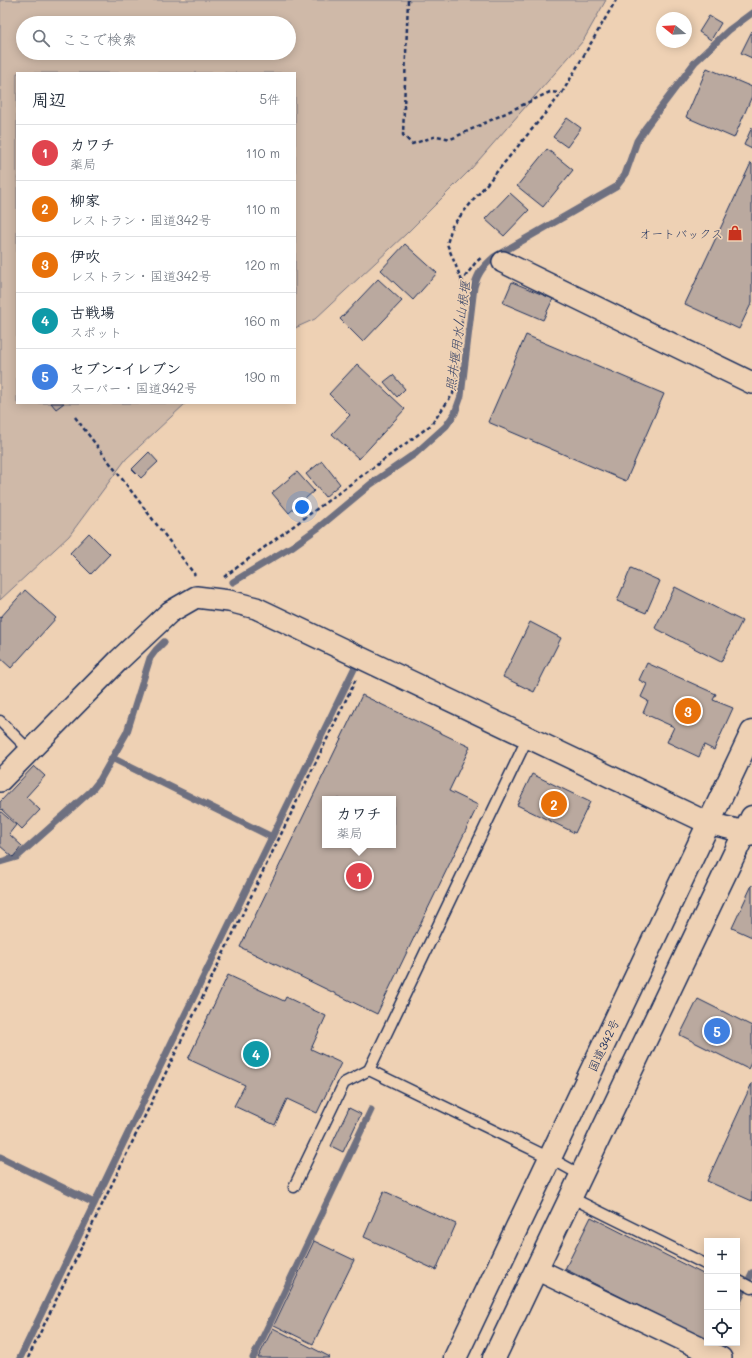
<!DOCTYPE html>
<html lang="ja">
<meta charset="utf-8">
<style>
body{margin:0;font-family:Mali,"Klee One",sans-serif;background:#f2f2f3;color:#1f2937}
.controls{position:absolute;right:12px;bottom:12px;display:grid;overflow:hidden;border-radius:0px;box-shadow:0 2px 10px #0003}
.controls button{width:36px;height:36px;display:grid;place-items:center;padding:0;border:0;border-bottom:1px solid #e0e1e3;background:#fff;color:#1f2937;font:20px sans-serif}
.compass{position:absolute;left:656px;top:12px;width:36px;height:36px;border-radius:50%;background:#fff;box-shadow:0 2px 10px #0003;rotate:288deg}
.you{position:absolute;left:302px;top:507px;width:14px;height:14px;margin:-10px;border:3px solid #fff;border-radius:50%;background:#1a73e8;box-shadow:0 0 0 6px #1a73e833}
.badge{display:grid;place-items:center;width:26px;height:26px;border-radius:50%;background:#0f766e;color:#fff;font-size:13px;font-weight:700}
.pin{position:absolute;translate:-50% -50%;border:2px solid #fff;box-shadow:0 1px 4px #0006}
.popup{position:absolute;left:322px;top:796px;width:74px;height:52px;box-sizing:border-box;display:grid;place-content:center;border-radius:0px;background:#fff;filter:drop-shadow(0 1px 3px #0005);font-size:13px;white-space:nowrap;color:#747a83}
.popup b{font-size:15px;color:#1f2937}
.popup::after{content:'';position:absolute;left:50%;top:100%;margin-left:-8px;border:8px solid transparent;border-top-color:#fff}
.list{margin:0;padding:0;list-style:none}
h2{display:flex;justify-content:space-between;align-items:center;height:52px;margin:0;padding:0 16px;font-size:17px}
h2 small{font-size:13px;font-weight:400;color:#747a83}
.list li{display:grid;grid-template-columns:26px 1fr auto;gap:12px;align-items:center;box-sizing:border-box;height:56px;padding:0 16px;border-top:1px solid #e0e1e3}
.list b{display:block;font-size:15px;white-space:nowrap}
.list p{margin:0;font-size:13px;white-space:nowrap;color:#747a83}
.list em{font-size:13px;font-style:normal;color:#747a83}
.icon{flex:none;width:22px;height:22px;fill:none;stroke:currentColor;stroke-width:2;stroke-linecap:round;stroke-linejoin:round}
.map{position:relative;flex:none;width:752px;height:1358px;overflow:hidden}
.search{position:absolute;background:#fff;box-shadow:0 2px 10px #0003;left:16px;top:16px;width:280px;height:44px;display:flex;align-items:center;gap:10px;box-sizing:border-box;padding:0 14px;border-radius:22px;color:#747a83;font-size:15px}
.panel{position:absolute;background:#fff;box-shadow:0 2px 10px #0003;left:16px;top:72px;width:280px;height:332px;border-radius:0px}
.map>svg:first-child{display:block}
.green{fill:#cfb9a8;stroke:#757483;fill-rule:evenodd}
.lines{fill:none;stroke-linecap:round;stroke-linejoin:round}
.stream{stroke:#6e6f80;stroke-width:7}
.building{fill:#baa99f;stroke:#1b2f5e;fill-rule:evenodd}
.lane-casing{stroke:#1b2f5e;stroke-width:13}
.street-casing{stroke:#1b2f5e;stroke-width:24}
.highway-casing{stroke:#1b2f5e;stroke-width:25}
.path{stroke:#1b2f5e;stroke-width:2.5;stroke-dasharray:4 3;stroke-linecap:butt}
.lane{stroke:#eed1b4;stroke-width:10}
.street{stroke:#eed1b4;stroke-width:21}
.highway{stroke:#eed1b4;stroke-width:22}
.labels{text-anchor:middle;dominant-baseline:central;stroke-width:3.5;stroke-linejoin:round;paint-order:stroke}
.poi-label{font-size:12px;fill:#1b2f5e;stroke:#eed1b4;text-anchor:end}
.street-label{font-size:12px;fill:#1b2f5e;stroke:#eed1b4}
.water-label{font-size:13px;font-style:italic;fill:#374469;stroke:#eed1b4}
</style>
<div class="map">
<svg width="752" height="1358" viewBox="0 0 752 1358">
<rect width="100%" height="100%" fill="#eed1b4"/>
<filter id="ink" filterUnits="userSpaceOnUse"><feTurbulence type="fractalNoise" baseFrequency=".025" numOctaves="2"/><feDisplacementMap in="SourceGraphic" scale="8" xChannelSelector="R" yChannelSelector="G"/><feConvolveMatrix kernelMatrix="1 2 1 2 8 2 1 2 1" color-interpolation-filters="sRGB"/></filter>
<g filter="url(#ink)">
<path class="green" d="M0,0H606L583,41L471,169L406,234L315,319L295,328V73H17V403H186L126,459L69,536L0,600ZM23,23H289V53H23Z"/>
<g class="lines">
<g class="stream">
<path d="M233,582L293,546L318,528L371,484L416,453L446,426L455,413L461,396L474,287C478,272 483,267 494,257L616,187L625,175L637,141L646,127L695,62L729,30L752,13"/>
<path d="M112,758L272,837"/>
<path d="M0,862L17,857L91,791L100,780L127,732L150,658L156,650L164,642"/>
<path d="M0,1157L94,1203"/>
<path d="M737,1304L752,1273"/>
<path d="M20,1358L180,1025L356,665"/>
<path d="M253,1358L371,1110"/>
</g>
</g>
<g class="building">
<path d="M709,16L721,23L711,40L699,32Z"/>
<path d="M752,31V58L741,53Z"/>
<path d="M707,68L752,87V96L734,138L686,117Z"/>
<path d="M567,118L581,128L567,147L553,137Z"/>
<path d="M752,127V149L744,145Z"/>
<path d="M547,149L573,170L543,207L517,186Z"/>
<path d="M751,163L752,164V302L739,329L685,304Z"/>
<path d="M510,193L529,210L504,236L485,219Z"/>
<path d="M405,244L437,273L413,300L381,270Z"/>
<path d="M378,279L402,301L363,342L340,319Z"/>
<path d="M512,282L553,299L543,320L503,303Z"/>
<path d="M526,335L664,394L626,481L488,422Z"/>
<path d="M357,364L405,409L359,459L332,434L350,415L329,394Z"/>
<path d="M393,375L405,389L397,397L384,382Z"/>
<path d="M51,403H64L56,409Z"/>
<path d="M149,452L158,462L141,478L132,469Z"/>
<path d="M322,461L340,484L325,497L306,474Z"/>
<path d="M297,472L314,491L289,513L272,493Z"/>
<path d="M89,533L110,554L91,574L70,553Z"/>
<path d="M631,568L660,581L646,613L617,601Z"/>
<path d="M675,587L742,621L721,662L655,628Z"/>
<path d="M25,590L56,618L11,668L0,658V618Z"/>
<path d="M530,622L561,638L534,692L503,677Z"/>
<path d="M647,663L716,694L713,700L733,708L714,750L704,745L699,757L667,742L674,727L643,713L648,701L641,697L647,684L639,680Z"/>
<path d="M362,695L470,747L449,791L478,805L377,1014L240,947ZM325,799H393V845H325Z"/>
<path d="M34,766L45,776L26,797L40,810L22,829L0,808V802Z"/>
<path d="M532,774L590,802L575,833L517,805Z"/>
<path d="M0,811L16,825L9,834L22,846L13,857L0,846Z"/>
<path d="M752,885V937L732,928Z"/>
<path d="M228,975L284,1001L286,997L326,1016L311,1049L341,1063L317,1113L287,1099L275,1125L234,1106L245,1085L188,1059Z"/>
<path d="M698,999L752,1026V1061L748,1069L680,1035Z"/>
<path d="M752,1083V1201L707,1181Z"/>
<path d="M349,1108L361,1114L343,1152L331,1146Z"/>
<path d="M384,1191L456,1224L436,1270L364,1237Z"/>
<path d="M591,1217L707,1276V1336L705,1339L565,1269Z"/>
<path d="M314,1241L354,1260L313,1344L274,1325Z"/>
<path d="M273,1328L330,1357L329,1358H258Z"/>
</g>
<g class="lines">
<g class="lane-casing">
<g id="lane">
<path d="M0,721L30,751"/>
<path d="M528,737L369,1070L550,1158L581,1175"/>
<path d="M294,1187L344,1083L369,1070"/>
<path d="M570,1197L707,1265"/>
<path d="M737,1280L752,1288"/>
</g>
</g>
<g class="street-casing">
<g id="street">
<path d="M503,262L752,383"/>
<path d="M0,781L119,660L170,612L196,597L229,601L256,608L708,823L745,832L752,835"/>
<path d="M536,1269L721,1358"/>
</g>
</g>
<g class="highway-casing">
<g id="highway">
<path d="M455,1358L752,732"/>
<path d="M494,1358L752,817"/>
</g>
</g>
<g class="path">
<path d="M408,0L403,135L412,144L437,136L451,139L550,92L561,93"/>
<path d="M462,281L447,244L452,226L562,93L616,0"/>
<path d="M75,417L195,575"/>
<path d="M224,577L431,425L453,394L463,310L462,281L476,262L482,257"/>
<path d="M28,1358L356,679"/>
</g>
<use href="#lane" class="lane"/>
<use href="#street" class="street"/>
<use href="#highway" class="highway"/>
</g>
</g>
<defs>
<g id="shop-bare" transform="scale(1.2)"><path d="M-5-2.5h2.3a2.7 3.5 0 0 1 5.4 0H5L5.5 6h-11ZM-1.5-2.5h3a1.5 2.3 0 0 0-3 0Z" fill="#c8321e" stroke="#eed1b4" stroke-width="2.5" paint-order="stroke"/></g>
</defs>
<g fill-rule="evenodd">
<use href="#shop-bare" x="735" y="233"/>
</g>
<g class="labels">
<g class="poi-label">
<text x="723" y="233">オートバックス</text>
</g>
<g class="street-label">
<text transform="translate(603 1045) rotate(-65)">国道342号</text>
</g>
<g class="water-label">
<text transform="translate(457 336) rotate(-82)">照井堰用水/山根堰</text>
</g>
</g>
</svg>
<div class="controls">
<button>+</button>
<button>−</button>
<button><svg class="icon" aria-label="locate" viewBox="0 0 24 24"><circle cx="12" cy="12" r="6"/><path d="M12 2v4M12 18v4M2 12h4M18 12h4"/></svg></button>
</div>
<svg class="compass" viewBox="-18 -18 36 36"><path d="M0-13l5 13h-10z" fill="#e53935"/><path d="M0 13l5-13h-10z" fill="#747a83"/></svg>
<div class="you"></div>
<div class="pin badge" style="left:359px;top:876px;background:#e0444e">1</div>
<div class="popup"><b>カワチ</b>薬局</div>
<div class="pin badge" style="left:554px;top:804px;background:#e8710a">2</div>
<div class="pin badge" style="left:688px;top:711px;background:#e8710a">3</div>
<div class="pin badge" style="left:256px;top:1054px;background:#0f9aa8">4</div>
<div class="pin badge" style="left:717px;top:1031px;background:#3f7fe0">5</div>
<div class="search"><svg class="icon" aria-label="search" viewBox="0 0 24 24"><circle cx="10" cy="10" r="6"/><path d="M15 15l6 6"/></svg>ここで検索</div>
<section class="panel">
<h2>周辺<small>5件</small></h2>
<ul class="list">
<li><span class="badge" style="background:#e0444e">1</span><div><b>カワチ</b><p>薬局</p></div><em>110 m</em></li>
<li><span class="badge" style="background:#e8710a">2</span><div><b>柳家</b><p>レストラン · 国道342号</p></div><em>110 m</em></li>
<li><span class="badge" style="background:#e8710a">3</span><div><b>伊吹</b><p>レストラン · 国道342号</p></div><em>120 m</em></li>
<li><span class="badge" style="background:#0f9aa8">4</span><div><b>古戦場</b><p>スポット</p></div><em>160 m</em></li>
<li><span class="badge" style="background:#3f7fe0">5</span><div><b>セブン-イレブン</b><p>スーパー · 国道342号</p></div><em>190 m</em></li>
</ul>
</section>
</div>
